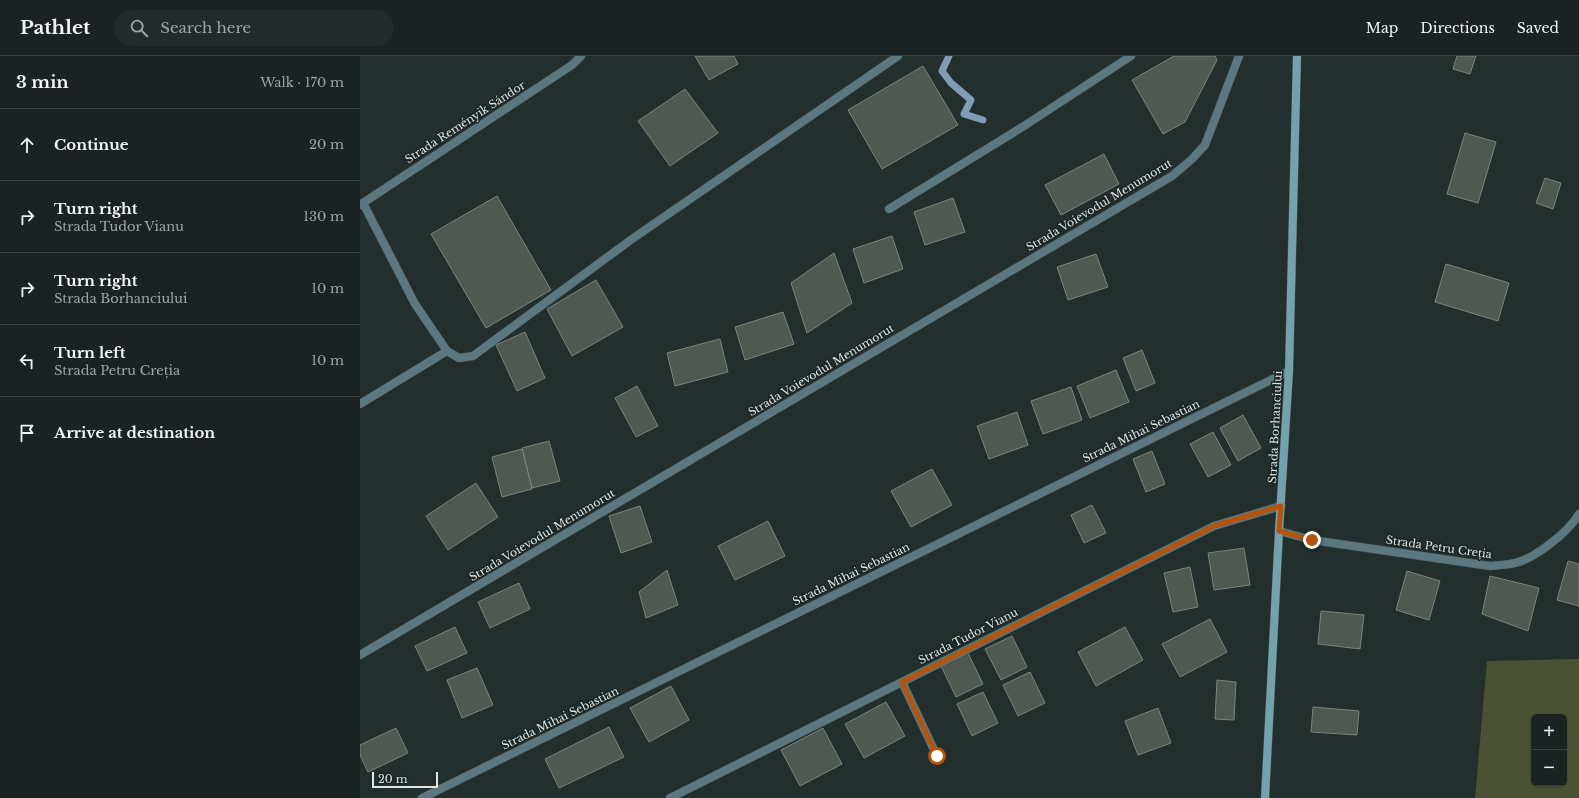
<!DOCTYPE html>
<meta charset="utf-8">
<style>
body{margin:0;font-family:"Libre Baskerville",serif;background:#232b2a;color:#f1f3f6}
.controls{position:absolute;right:12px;bottom:12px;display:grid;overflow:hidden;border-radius:6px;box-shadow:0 1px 3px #0004}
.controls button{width:36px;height:36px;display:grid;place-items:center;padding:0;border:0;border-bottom:1px solid #384040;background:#1a2322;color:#f1f3f6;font:20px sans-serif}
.scale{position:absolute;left:12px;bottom:10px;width:66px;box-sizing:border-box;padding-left:4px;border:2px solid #dee5e4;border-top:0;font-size:11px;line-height:14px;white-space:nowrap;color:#dee5e4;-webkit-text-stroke:3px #1a2524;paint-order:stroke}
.stop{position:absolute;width:12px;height:12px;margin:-9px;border:3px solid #b45309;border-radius:50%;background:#fff}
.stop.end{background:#b45309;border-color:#fff;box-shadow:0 1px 4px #0008}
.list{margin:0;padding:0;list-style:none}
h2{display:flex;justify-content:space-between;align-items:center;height:52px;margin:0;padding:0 16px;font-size:17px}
h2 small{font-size:13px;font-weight:400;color:#9fa4a5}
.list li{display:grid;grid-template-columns:26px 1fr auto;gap:12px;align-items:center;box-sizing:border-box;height:72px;padding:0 16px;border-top:1px solid #384040}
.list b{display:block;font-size:15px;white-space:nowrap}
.list p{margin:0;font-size:13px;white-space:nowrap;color:#9fa4a5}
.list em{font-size:13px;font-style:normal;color:#9fa4a5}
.icon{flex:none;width:22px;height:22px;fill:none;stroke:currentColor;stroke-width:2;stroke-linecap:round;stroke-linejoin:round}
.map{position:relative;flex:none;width:1219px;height:742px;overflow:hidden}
header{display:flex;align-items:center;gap:24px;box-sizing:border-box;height:56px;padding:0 20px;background:#1a2322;border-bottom:1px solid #384040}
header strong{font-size:19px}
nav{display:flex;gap:22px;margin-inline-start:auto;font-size:14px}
.search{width:280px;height:36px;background:#232b2a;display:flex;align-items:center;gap:10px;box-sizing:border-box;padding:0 14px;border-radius:22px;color:#9fa4a5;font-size:15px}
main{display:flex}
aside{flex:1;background:#1a2322}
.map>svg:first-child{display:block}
.green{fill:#4b5133;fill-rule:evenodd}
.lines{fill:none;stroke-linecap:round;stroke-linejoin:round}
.stream{stroke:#7f9cb9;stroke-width:7}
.building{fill:#4f5851;stroke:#7b857d}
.lane-casing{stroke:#414c4a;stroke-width:9}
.street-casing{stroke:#414c4a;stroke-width:9}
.secondary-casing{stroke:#414c4a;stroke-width:9}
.lane{stroke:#5b777f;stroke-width:8}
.street{stroke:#5b777f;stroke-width:8}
.secondary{stroke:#73a1af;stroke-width:8}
.route{stroke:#b45309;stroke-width:5}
.labels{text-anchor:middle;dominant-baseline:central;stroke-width:3;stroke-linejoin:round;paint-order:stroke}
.street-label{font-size:11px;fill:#dee5e4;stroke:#1a2524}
</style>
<header>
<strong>Pathlet</strong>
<div class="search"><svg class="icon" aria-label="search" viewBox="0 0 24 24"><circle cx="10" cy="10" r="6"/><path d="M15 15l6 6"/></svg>Search here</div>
<nav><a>Map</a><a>Directions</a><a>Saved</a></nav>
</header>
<main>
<aside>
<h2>3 min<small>Walk · 170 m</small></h2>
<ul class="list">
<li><svg class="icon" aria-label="ahead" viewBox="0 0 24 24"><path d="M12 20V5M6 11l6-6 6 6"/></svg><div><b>Continue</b></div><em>20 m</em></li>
<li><svg class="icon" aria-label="right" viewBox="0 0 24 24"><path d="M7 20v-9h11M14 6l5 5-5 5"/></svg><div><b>Turn right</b><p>Strada Tudor Vianu</p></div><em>130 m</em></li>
<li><svg class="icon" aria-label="right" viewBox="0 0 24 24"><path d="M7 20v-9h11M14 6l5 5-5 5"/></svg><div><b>Turn right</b><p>Strada Borhanciului</p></div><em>10 m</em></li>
<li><svg class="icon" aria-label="left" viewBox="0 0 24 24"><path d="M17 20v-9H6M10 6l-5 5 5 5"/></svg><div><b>Turn left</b><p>Strada Petru Creția</p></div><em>10 m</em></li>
<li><svg class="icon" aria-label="arrive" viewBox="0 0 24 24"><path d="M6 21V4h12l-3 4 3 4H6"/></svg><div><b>Arrive at destination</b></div></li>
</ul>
</aside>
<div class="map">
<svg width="1219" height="742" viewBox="0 0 1219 742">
<rect width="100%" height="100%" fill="#232f2d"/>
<path class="green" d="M1219,603V742H1115L1127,605ZM1174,661H1204V727H1174Z"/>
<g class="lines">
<path class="stream" d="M589,0L582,15L591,27L611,44L604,58L623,64"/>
</g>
<g class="building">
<path d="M335,0H374L378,8L349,24Z"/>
<path d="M814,0H855L857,4L825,66L803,78L772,24Z"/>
<path d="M1097,0H1116L1110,18L1093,13Z"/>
<path d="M563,10L598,69L522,113L488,54Z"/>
<path d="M325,33L358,77L310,110L278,65Z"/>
<path d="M1105,77L1136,86L1118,147L1087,138Z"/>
<path d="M744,98L759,128L701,159L685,129Z"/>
<path d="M1185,122L1201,127L1193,153L1176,147Z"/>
<path d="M137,140L191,234L126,272L71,178Z"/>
<path d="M593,142L605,176L565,189L554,156Z"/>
<path d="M532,180L543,213L504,227L493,193Z"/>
<path d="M474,197L492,247L447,277L431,227Z"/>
<path d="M736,198L748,231L708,244L697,211Z"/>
<path d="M1086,208L1149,227L1138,265L1075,246Z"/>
<path d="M236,224L263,271L212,300L187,253Z"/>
<path d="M423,256L434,288L385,304L375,271Z"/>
<path d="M165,276L185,322L157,335L136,289Z"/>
<path d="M360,283L368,316L315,330L307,297Z"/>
<path d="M782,294L795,327L776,335L763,302Z"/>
<path d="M756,314L769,346L730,362L717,330Z"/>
<path d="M277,330L298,370L276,381L255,342Z"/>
<path d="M711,331L722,364L683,378L671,345Z"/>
<path d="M657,356L668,389L629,403L617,370Z"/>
<path d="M883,359L901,392L878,405L860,372Z"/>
<path d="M853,376L871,409L848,421L830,388Z"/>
<path d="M189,385L200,425L172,432L162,392Z"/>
<path d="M162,393L172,433L142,441L132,401Z"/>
<path d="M792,395L805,428L786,436L773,403Z"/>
<path d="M572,413L592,449L551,471L531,435Z"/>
<path d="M116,427L138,461L88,494L66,460Z"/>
<path d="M732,449L746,477L724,487L711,459Z"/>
<path d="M280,450L292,486L261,497L249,460Z"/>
<path d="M408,465L425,500L375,524L358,490Z"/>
<path d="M884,492L890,529L854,534L848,497Z"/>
<path d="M1208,505L1219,508V550L1197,544Z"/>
<path d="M830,511L838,551L813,556L804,517Z"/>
<path d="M307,514L318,549L286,562L279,536Z"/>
<path d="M1047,515L1080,525L1069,564L1036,554Z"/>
<path d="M1130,520L1179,532L1168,575L1122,558Z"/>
<path d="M159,527L170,553L130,572L118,546Z"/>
<path d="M961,555L1004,559L1000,593L958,588Z"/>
<path d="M850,563L867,596L820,621L802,588Z"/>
<path d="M95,571L107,597L67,615L55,590Z"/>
<path d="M765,571L783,604L736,630L718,596Z"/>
<path d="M652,580L667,611L641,624L625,593Z"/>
<path d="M608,597L623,628L596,641L581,610Z"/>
<path d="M117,612L133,649L102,662L87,624Z"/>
<path d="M670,616L685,647L658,660L643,629Z"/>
<path d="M857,624L876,626L874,664L855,663Z"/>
<path d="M311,630L329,664L289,686L270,652Z"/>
<path d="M623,636L638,667L612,680L597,648Z"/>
<path d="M526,646L545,680L504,702L485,668Z"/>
<path d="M953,651L999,655L997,679L951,676Z"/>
<path d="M798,652L811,687L778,699L765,665Z"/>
<path d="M249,671L264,701L199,732L185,703Z"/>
<path d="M36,672L48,697L8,716L0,699V689Z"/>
<path d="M463,672L482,708L440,730L421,694Z"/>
</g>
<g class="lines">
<g class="lane-casing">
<g id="lane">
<path d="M529,153L664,70L771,0"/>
<path d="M0,348L87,295"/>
<path d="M542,626L577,700"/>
</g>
</g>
<g class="street-casing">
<g id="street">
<path d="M3,147L55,248L87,295L99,302L113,300L272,183L538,0"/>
<path d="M0,149L212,9L221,0"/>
<path d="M919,475L952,484L1130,510C1138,509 1147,509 1155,507C1176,502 1208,476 1219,458"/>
<path d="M0,599L812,120L831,104L845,89L879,0"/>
<path d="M62,742L929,315"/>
<path d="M310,742L854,470L921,450"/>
</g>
</g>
<g class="secondary-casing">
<path id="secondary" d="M905,742L919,475L929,315L937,0"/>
</g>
<use href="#lane" class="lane"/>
<use href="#street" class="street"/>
<use href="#secondary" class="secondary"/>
</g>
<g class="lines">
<path class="route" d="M577,700L542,626L854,470L921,450L919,475L952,484"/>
</g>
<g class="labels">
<g class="street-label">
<text transform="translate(105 66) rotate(-33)">Strada Reményik Sándor</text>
<text transform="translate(739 149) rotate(-31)">Strada Voievodul Menumorut</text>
<text transform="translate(461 314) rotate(-31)">Strada Voievodul Menumorut</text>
<text transform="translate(915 371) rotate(-87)">Strada Borhanciului</text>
<text transform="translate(781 375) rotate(-26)">Strada Mihai Sebastian</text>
<text transform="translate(182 479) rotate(-31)">Strada Voievodul Menumorut</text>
<text transform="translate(1079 491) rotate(8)">Strada Petru Creția</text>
<text transform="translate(491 518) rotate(-26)">Strada Mihai Sebastian</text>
<text transform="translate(608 580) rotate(-27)">Strada Tudor Vianu</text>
<text transform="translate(200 662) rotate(-26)">Strada Mihai Sebastian</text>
</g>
</g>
</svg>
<div class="controls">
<button>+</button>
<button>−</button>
</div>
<div class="scale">20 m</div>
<div class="stop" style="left:577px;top:700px"></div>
<div class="stop end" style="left:952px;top:484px"></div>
</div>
</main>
